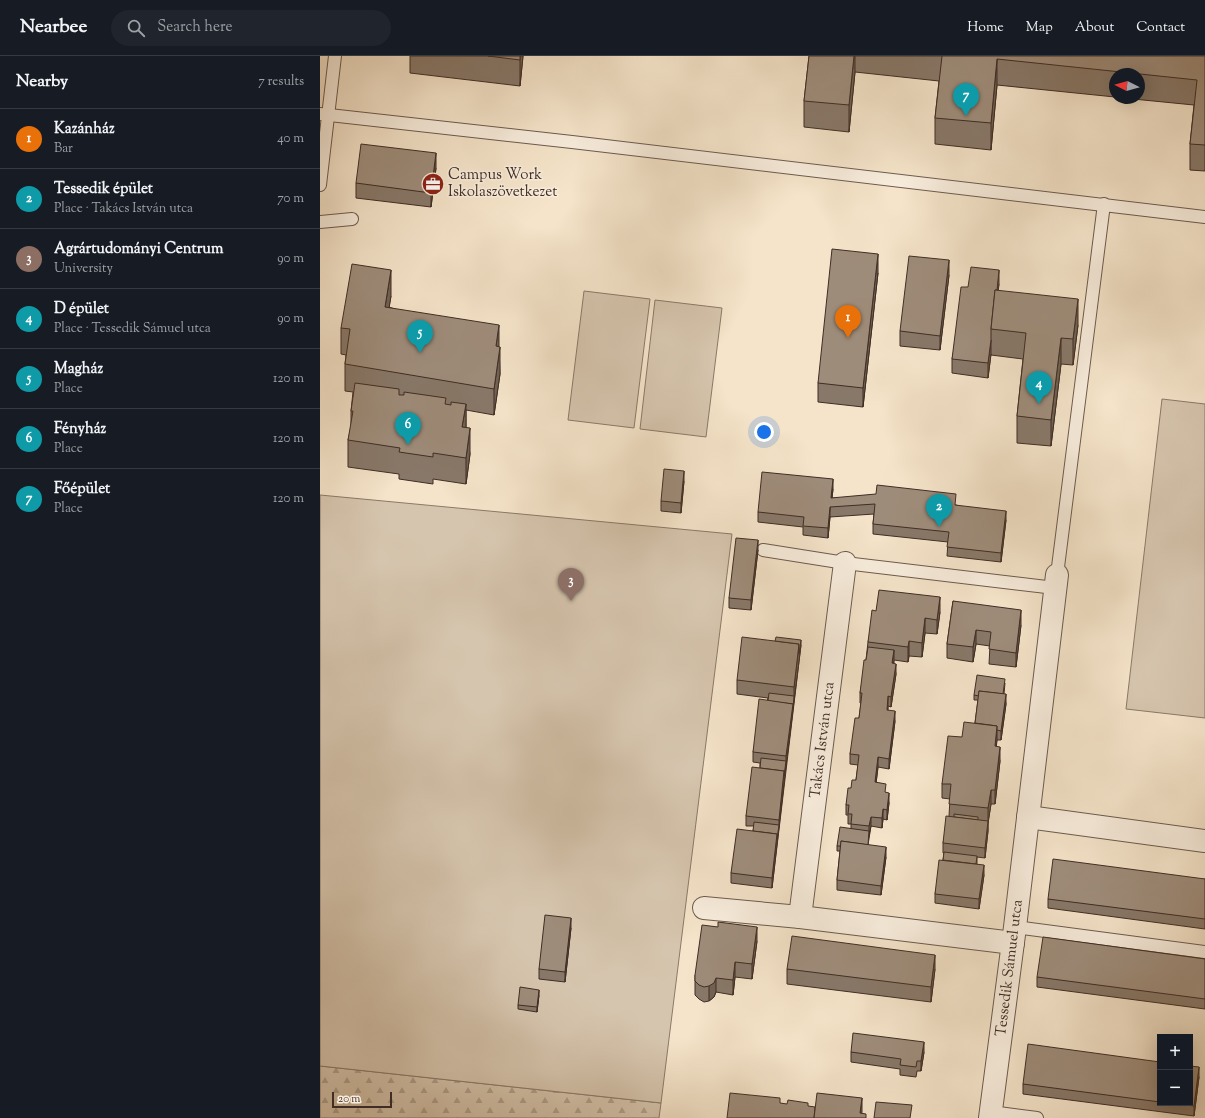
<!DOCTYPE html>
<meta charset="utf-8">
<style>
body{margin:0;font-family:"Sorts Mill Goudy",serif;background:#20242c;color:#f1f3f6}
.controls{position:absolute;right:12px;bottom:12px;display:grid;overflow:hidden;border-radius:0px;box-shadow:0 4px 16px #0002}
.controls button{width:36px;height:36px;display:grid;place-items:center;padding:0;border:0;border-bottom:1px solid #363941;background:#171b24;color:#f1f3f6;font:20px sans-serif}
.compass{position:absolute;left:789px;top:12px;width:36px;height:36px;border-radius:50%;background:#171b24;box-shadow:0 4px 16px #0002;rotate:276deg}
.scale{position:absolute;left:12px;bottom:10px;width:60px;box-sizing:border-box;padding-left:4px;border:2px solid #402d24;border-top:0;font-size:11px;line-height:14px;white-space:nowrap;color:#402d24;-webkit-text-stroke:3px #f8eddd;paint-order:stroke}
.you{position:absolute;left:444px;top:376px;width:14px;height:14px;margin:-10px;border:3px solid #fff;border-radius:50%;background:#1a73e8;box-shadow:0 0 0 6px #1a73e833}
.badge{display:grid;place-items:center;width:26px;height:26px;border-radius:50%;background:#0f766e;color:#fff;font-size:13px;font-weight:700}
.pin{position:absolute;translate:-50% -33px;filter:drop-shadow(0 1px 2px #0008)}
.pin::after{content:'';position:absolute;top:21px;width:14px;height:12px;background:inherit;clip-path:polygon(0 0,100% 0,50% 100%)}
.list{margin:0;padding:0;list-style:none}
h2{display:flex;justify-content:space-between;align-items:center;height:52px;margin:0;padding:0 16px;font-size:17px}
h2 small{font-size:13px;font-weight:400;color:#9ea1a6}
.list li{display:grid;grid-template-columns:26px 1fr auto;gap:12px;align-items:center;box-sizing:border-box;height:60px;padding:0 16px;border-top:1px solid #363941}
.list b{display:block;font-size:15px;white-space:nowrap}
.list p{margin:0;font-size:13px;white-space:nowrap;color:#9ea1a6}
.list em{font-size:13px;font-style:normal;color:#9ea1a6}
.icon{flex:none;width:22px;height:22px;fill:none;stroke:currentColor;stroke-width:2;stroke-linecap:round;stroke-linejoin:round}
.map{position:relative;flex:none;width:885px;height:1062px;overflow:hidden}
header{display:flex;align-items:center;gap:24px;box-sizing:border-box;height:56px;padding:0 20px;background:#171b24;border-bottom:1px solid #363941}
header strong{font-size:19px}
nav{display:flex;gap:22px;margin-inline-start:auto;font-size:14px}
.search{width:280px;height:36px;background:#20242c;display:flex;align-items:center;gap:10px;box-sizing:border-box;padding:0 14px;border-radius:22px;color:#9ea1a6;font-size:15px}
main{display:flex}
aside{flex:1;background:#171b24}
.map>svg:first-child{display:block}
.forest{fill:url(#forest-firs);stroke:#8b7969}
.park{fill:#d6c5ae;stroke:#8b7969}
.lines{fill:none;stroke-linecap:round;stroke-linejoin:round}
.lane-casing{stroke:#6d5b4e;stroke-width:14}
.street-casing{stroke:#6d5b4e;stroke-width:24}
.lane{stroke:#f8eddd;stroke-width:12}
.street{stroke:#f8eddd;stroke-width:22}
.wall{fill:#887869;stroke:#402d24}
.shaded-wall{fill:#6f6255;stroke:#402d24}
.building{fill:#9e8c7a;stroke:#402d24}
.labels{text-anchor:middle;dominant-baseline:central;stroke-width:3;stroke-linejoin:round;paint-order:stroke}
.poi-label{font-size:15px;fill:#402d24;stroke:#f8eddd;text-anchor:start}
.street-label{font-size:15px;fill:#402d24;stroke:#f8eddd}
</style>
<header>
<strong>Nearbee</strong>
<div class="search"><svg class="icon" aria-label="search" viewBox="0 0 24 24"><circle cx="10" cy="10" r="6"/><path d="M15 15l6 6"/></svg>Search here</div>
<nav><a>Home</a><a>Map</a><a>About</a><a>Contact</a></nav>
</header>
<main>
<aside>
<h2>Nearby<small>7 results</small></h2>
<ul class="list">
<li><span class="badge" style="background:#e8710a">1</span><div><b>Kazánház</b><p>Bar</p></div><em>40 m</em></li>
<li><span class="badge" style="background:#0f9aa8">2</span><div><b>Tessedik épület</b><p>Place · Takács István utca</p></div><em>70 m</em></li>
<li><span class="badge" style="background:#8d6e63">3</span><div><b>Agrártudományi Centrum</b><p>University</p></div><em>90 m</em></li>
<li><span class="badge" style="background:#0f9aa8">4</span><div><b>D épület</b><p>Place · Tessedik Sámuel utca</p></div><em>90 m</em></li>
<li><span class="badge" style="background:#0f9aa8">5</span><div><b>Magház</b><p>Place</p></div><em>120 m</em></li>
<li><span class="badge" style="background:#0f9aa8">6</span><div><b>Fényház</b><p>Place</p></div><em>120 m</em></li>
<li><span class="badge" style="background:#0f9aa8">7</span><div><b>Főépület</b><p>Place</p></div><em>120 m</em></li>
</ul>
</aside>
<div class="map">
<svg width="885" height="1062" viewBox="0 0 885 1062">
<defs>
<pattern id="forest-firs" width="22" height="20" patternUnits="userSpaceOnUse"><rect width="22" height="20" fill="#d6c5ae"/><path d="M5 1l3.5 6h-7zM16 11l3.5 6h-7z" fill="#afa08d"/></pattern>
</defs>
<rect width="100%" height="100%" fill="#f5e4ca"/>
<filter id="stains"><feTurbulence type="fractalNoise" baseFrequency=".005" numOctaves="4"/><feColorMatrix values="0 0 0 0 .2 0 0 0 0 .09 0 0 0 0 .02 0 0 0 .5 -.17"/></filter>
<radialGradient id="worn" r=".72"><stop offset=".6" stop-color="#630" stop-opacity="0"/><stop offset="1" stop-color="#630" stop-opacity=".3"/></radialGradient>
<path class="forest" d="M0,1010L341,1047L339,1062H0Z"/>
<g class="park">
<path d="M264,235L330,243L314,372L248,364Z"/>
<path d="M335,244L402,252L386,381L320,373Z"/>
<path d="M842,343L885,348V662L806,653Z"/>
<path d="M0,439L412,478L341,1047L0,1010Z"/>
</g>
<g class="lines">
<g class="lane-casing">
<g id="lane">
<path d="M0,58L252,86L885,161"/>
<path d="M0,129L15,0"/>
<path d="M0,166L32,163"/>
<path d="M443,494L525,507L735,532"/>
<path d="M737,519L784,148"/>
<path d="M695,871L885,896"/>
<path d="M671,1056L717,1062"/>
</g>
</g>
<g class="street-casing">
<g id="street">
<path d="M708,761L885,785"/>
<path d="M384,852L480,861L693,887"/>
<path d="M480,861L525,507"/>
<path d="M670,1062L695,871L737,519"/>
</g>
</g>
<use href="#lane" class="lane"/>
<use href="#street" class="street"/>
</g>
<g class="wall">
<path d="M90,0H203L200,30L90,17Z"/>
<path d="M489,0H885V115L870,114V88L874,49L803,42H819V18H795V41L677,29L671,94L615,88V62L619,25L535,16L529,76L484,71V45Z"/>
<path d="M116,112L111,151L36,142V127Z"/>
<path d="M558,217L543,351L498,346V327Z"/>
<path d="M629,219L620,294L580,290V275Z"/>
<path d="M679,228L678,234L758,269L753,309L741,308L731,390L697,387V360L703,303L671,299V298L668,322L632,317V303L648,231Z"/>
<path d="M71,240L69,251L179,291L180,318L174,359L146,354V371L150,398L146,428L113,423V428L79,423V418L28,411V384L31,371V355L33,336L25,335V308L26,299L21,298V272Z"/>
<path d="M364,425L361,457L341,455V445Z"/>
<path d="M513,433L512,442L636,449L686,464L681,506L627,500L628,486L553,478V468L554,458L510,461L508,482L483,479V471L438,466V456Z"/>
<path d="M438,494L431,554L409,552V542Z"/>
<path d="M633,545L701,569L696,611L669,608L670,590L656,588L653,606L627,602V588Z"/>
<path d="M556,555L620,556L617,578L605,577L602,601L589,600L588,606L574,604V608L576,618L571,651L568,650V654L575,665L569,713L558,711L556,727L566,737L569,747L567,764L563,763L562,772L551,770L548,789L566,801L561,839L517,834V824L520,795H517V790L531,773V768H528V759H526V749L531,732L536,724L538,709L530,708V698L539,662L541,647H540V637L546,604L548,586Z"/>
<path d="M481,589L452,832L411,827V817L433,775L434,770H426V760L440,712V707L433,706V696L448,642L417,638V624Z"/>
<path d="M685,627L684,638L686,648L681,684H677L676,690L680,705L675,748H671L668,767V775L665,802L657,801V808L664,819L659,853L615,847V838L623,804L624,797H623V787L629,760L630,743L622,742V728L642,681L655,667L658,644H654V639Z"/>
<path d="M885,823V873L728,852V843Z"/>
<path d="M251,872L245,926L219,923V913Z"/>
<path d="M437,885L432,923L415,921L413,939L396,936L394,941L389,945L384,946L379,943L375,939V919Z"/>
<path d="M885,903V953L717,931V921Z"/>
<path d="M467,913H615L611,946L467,928Z"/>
<path d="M219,939L217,956L198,953V949Z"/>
<path d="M531,996H604L601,1015H597L596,1021L580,1019V1013L531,1006Z"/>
<path d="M840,1006V1047H870L879,1021L874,1060L703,1038V1028Z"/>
</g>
<g class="shaded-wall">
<path d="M200,0H203L200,30Z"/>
<path d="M534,0H535V16L529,76V49Z"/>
<path d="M677,3V29L671,94V67Z"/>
<path d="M116,97V112L111,151V137Z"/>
<path d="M558,198V217L543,351V332Z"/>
<path d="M629,204V219L620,294V280Z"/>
<path d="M71,214V240L65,277V251Z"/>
<path d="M679,214V228L674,273H672Z"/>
<path d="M758,243V269L753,309V283Z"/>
<path d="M179,269V295L176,290Z"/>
<path d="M741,282V308L731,390V364Z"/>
<path d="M671,284V298L668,322V307Z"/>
<path d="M180,291V318L174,359V333Z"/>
<path d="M146,348V374L142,371Z"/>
<path d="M150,372V398L146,428V402Z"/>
<path d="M364,415V425L361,457V447Z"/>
<path d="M513,423V433L511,451V442Z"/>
<path d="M510,451V461L508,482V472Z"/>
<path d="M686,455V464L681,506V497Z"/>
<path d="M438,484V494L431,554V544Z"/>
<path d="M620,541V556L617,578V564Z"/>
<path d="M701,554V569L696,611V597Z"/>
<path d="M605,562V577L602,601V587Z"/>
<path d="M656,574V588L653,606V591Z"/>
<path d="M481,584V589L466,710V700L473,648L474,640V631L479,588Z"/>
<path d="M589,585V600L588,606V591Z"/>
<path d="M574,594V604L572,617V607Z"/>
<path d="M576,608V618L571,651V641Z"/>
<path d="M686,638V648L681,684V675Z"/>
<path d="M568,640V650L567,664V654Z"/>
<path d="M575,655V665L569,713V703Z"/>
<path d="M677,670V684L675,704V690Z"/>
<path d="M680,691V705L675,748V734Z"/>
<path d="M558,701V711L555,736V726Z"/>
<path d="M466,705V710L452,832V822L457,778L459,769V764L464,715Z"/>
<path d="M671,734V748L668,767V752Z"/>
<path d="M569,737V747L567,764V754Z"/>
<path d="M563,753V763L562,772V762Z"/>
<path d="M551,761V770L549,780V770Z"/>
<path d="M668,765V775L665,802V792Z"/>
<path d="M566,791V801L561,839V830Z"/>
<path d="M664,809V819L659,853V843Z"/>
<path d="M251,862V872L245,926V916Z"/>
<path d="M437,871V885L432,923V908Z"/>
<path d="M615,899V913L611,946V931Z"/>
<path d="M415,906V921L413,939V924Z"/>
<path d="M396,922V936L394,941L389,945V930Z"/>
<path d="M219,934V939L217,956V951Z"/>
<path d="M604,986V996L601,1015V1005Z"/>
<path d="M879,1011V1021L874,1060V1050Z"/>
<path d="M542,1042V1056L541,1062L540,1057Z"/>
</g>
<g class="building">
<path d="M168,0H200V4Z"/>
<path d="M489,0H534L529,49L484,45Z"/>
<path d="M622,0H885V89L870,88L877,24L677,3L671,67L615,62Z"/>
<path d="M41,88L116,97L111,137L36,127Z"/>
<path d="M512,193L558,198L543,332L498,327Z"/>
<path d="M589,200L629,204L620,280L580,275Z"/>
<path d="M32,208L71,214L65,251L179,269L176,290L180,291L174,333L25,308L30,273L21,272Z"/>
<path d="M651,211L679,214L677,234H675L671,273V284L668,307L632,303L641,231H648Z"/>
<path d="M675,234L758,243L753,283L741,282L731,364L697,360L706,277L671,273Z"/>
<path d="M35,327L79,333V339H84V336L126,342L125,348L131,349V346L146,348L142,371L150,372L146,402L113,397V401L79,396L80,392L28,384L33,355H31Z"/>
<path d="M344,413L364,415L361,447L341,445Z"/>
<path d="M442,416L513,423L511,442L556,438L557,429L636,438L635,449L686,455L681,497L627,491L629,476L553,468L555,448L510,451L508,472L483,470L484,461L438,456Z"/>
<path d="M416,482L438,484L431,544L409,542Z"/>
<path d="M559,534L620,541L617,564L605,562L602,587L589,585L588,591L548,586L552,554L556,555Z"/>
<path d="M633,545L701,554L696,597L669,593L671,576L656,574L653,591L627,588Z"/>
<path d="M422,581L479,588L474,631L417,624Z"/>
<path d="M456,581L481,584L479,598V588L455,585Z"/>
<path d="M548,591L574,594L572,607L576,608L571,641L568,640L567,654L575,655L569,703L558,701L555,726L566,728L565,736L569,737L567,754L563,753L562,762L551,761L549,770L531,768L532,758H528L529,749H526L528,732H531L532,724H536L539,699L530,698L535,662H539L542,637H540L544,604H546Z"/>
<path d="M657,619L685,623L683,638L659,635V640L654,639Z"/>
<path d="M659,635L686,638L681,675L677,674V670L655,667Z"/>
<path d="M449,637L474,640L473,653V648L448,645Z"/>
<path d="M439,643L473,648L466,700L433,696Z"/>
<path d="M644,666L677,670L675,690L680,691L675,734H671L668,752L629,748L631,728H622L628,680L642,681Z"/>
<path d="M441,702L466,705L464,720V715L440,712Z"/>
<path d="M432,711L464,715L459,764L426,760Z"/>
<path d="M634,758L658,761V764L634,761Z"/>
<path d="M626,760L668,765L665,792L623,787Z"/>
<path d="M434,766L459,769L457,783V778L433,775Z"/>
<path d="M520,771L549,775L548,789L521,785V790H517Z"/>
<path d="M417,773L457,778L452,822L411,817Z"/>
<path d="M521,785L566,791L561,830L517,824Z"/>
<path d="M624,796L657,800L656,808L623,804Z"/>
<path d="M733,803L885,823V863L728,843Z"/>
<path d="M619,804L664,809L659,843L615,838Z"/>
<path d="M225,859L251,862L245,916L219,913Z"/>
<path d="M398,866L437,871L432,908L415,906L413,924L396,922L394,927L389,930L384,931L379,929L375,925V919L382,869L398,871Z"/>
<path d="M472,880L615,899L611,931L467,913Z"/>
<path d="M723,881L885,903V943L717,921Z"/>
<path d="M200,931L219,934L217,951L198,949Z"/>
<path d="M533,977L604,986L601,1005H597L596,1011L580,1009L581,1003L531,996Z"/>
<path d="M708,988L840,1006V1046L703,1028Z"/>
<path d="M870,1010L879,1011L874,1050L849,1047H870Z"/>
<path d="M410,1037L460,1042V1047L467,1048L468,1044L488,1047V1050L495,1051L494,1062H407Z"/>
<path d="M497,1037L542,1042L540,1057L546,1058V1062H494Z"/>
<path d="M556,1046L592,1049L590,1062H554Z"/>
</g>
<defs>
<g id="office-disc" transform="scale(1.15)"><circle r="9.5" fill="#8f2418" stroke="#f8eddd"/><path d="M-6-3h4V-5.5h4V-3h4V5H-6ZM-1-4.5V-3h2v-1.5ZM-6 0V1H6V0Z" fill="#fff"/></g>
</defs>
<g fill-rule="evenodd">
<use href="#office-disc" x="113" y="128"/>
</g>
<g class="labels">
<g class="poi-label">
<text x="128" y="119">Campus Work<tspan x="128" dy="17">Iskolaszövetkezet</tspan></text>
</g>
<g class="street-label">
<text transform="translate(503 684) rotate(-83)">Takács István utca</text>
<text transform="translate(690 912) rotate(-83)">Tessedik Sámuel utca</text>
</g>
</g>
<rect width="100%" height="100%" filter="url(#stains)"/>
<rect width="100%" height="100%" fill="url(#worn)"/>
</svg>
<div class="controls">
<button>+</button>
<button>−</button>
</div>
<svg class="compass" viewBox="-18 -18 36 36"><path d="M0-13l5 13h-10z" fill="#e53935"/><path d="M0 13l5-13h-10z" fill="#9ea1a6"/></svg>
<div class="scale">20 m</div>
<div class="you"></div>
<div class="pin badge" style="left:528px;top:282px;background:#e8710a">1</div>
<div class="pin badge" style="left:619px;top:471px;background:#0f9aa8">2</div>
<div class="pin badge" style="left:251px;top:545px;background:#8d6e63">3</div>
<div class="pin badge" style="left:719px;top:348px;background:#0f9aa8">4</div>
<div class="pin badge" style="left:100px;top:297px;background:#0f9aa8">5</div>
<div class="pin badge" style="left:88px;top:389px;background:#0f9aa8">6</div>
<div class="pin badge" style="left:646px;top:60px;background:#0f9aa8">7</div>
</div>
</main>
